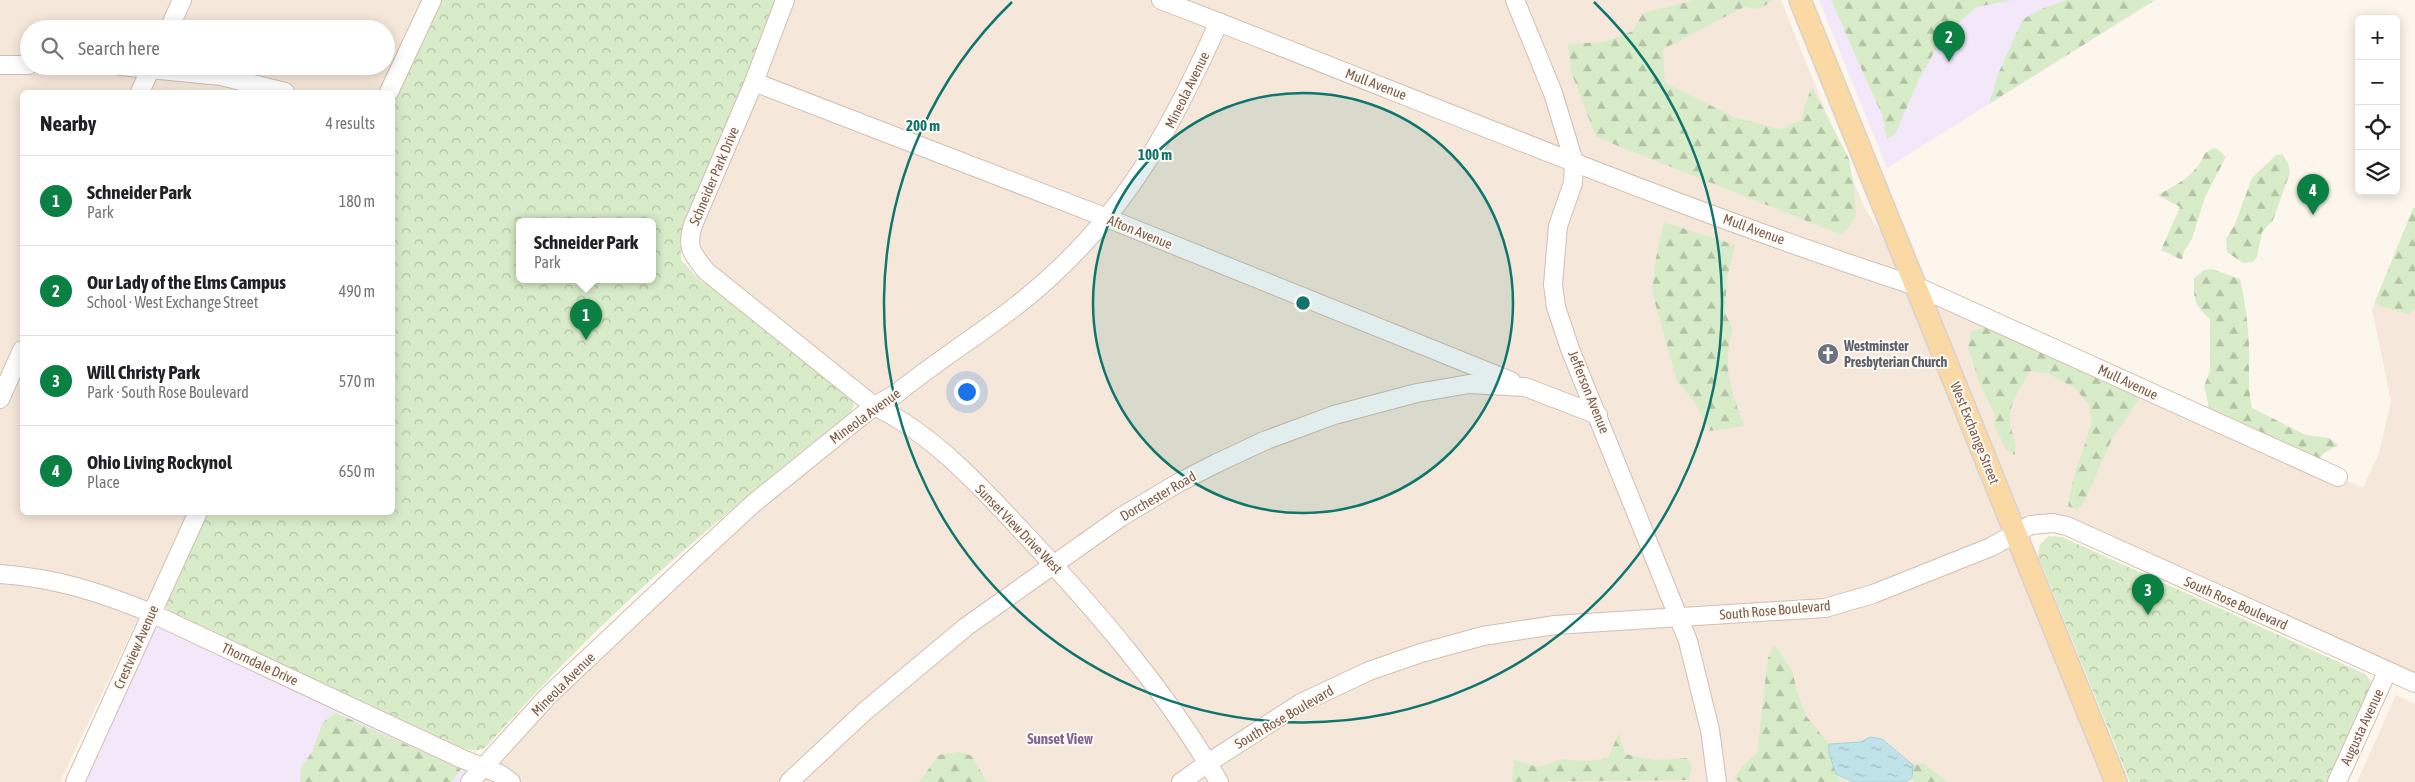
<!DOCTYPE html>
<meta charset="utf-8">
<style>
body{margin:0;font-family:"Asap Condensed",sans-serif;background:#f2f2f2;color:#202124}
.controls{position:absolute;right:15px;top:15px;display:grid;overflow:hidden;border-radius:8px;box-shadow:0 2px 12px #0003}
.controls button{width:45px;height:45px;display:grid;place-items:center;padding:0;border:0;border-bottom:1px solid #e0e0e0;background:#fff;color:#202124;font:25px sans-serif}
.you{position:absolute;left:966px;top:391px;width:18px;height:18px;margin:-12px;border:4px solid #fff;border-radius:50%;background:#1a73e8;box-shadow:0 0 0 8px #1a73e833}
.badge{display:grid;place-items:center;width:32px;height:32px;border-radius:50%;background:#0b8043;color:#fff;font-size:16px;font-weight:700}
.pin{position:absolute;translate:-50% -41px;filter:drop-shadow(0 1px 2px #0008)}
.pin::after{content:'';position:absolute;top:26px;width:18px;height:15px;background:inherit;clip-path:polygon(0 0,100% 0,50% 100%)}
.popup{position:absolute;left:516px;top:218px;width:140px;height:65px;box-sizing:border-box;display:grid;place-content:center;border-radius:8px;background:#fff;filter:drop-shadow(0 1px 4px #0005);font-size:16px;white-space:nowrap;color:#757577}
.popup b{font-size:19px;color:#202124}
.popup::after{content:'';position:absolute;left:50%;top:100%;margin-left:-10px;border:10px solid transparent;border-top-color:#fff}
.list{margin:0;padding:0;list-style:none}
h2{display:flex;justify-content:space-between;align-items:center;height:65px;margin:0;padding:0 20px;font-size:21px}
h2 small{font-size:16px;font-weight:400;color:#757577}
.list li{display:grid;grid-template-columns:32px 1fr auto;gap:15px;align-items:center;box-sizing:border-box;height:90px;padding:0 20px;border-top:1px solid #e0e0e0}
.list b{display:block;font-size:19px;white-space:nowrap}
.list p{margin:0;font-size:16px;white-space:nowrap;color:#757577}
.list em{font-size:16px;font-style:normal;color:#757577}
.icon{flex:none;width:28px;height:28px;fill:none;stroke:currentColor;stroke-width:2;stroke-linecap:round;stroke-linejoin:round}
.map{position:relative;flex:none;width:2415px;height:782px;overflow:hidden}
.search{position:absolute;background:#fff;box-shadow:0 2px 12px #0003;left:20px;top:20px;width:375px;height:55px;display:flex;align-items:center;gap:12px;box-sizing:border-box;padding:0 18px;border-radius:28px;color:#757577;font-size:19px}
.panel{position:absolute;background:#fff;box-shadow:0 2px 12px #0003;left:20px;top:90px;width:375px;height:425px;border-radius:8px}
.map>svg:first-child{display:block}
.residential{fill:#f5e8da;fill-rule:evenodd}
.education{fill:#f3e8fa}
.forest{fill:url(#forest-firs)}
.park{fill:url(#park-crowns);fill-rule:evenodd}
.water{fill:url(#water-ripples);stroke:#a5d3da}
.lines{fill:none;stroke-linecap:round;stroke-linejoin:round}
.minor-casing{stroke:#d1beb0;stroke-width:20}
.major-casing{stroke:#dad1cd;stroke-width:24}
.minor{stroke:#fff;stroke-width:18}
.major{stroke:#fbd9a5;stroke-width:21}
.ring{fill:none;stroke:#0f766e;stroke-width:2.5}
.labels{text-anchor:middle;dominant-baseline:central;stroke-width:4;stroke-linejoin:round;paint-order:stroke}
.street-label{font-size:14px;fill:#7a5c4d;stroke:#fffaf3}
.worship-label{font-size:14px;font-weight:bold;fill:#5b616d;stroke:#fffaf3;text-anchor:start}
.neighbourhood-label{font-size:15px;font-weight:bold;fill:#846695;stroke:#fffaf3}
.centre{fill:#0f766e;stroke:#fffaf3;stroke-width:2.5}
.ring-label{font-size:15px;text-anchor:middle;font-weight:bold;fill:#0f766e;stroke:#fffaf3;stroke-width:4;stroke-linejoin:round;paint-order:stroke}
</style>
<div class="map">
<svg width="2415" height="782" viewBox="0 0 2415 782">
<defs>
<pattern id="forest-firs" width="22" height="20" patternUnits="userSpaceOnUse" patternTransform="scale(1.25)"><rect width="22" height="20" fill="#d8ecc9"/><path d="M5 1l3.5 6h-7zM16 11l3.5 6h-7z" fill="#b4c2a5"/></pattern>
<pattern id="park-crowns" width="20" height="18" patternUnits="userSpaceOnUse" patternTransform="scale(1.25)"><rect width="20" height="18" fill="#d8ecc9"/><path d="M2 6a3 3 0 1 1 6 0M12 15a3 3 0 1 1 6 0" fill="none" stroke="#b4c2a5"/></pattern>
<pattern id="water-ripples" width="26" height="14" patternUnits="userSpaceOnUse" patternTransform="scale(1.25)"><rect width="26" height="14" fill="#bfe3e8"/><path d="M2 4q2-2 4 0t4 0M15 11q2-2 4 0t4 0" fill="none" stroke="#a0bbbe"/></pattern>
</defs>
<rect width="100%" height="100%" fill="#fdf6ec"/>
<g class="residential">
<path d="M0,0H422L380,92H22V512L188,513L60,782H0ZM29,29H386V66H29Z"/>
<path d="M785,0H1781L1864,207L1916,286L2363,488L2379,453L2391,401L2372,309L2415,207V683L2067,526L2017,534L2116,782H470L548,696L874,406L691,252Z"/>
<path d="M2396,695L2415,704V782H2357Z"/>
</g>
<g class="education">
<path d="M1819,0H2155L1887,168Z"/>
<path d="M163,626L464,765L469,771L460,782H81L154,628Z"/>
</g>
<g class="forest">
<path d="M1695,0H1774L1759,9L1744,7L1663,49L1665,83L1734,117L1780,129L1802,120L1804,107L1812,87L1849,159L1854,188L1856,216L1842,235L1596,137L1572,74L1568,44L1605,42L1633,31L1643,13Z"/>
<path d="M1831,0H2012L1977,7L1944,35L1919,79L1895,135L1887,139L1882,115Z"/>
<path d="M2067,0H2155L1989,104L1998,74L2023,19L2046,7Z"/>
<path d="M2214,148L2220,151L2226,157L2205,197L2192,239L2184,251L2182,260L2161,250L2180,207L2158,195C2178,184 2196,175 2205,153Z"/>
<path d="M2282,154L2288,163L2290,173L2273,220L2262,232L2257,257L2253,262L2243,263L2227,252L2226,239L2235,224L2252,178L2276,155Z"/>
<path d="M2413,208H2415V309L2408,314L2380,306L2375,302Z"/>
<path d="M1664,222L1735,245L1727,278L1725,312L1733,330C1721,365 1732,393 1744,426L1710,431L1693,400L1677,381L1652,292L1656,258Z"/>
<path d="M2212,269L2240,279C2245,301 2248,323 2249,345C2250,367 2247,387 2252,408L2306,435L2329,438L2338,445L2323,454L2317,463L2213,415L2209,407L2204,386L2210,371V319C2193,304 2194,299 2194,278L2204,270Z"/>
<path d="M1984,328H1992L2140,398L2113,437L2084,502L2077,510L2068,506L2073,479L2092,422L2089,405L2076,389L2050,374L2030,371C2022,386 2007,406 2010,423C2012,434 2017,444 2015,455L2006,449L1994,425L1996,417L1978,379L1968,347L1972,331Z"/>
<path d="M1774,644L1792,670L1797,692L1806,716L1829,744V753L1841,782H1741L1734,779L1742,767L1757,753L1768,658Z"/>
<path d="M336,713L461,769L452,782H300L301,767L312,752L323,722Z"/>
<path d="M1619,733L1625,754L1654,760L1687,758L1692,767L1689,780L1512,782L1514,760L1538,767L1561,759L1588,761L1608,758Z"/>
<path d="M959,752L972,756L987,782H919L939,755Z"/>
<path d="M1924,764L1948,782H1913V765Z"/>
</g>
<g class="park">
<path d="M439,0H776L745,79L687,216L681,234V260L701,281L713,287L853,398L854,405L851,412C776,473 699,534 628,601C578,647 531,697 485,748C471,754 460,747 446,742L175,614L168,610L165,605L205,513L392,512L393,102ZM520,221H652V279H520Z"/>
<path d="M2049,536L2062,537L2365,674L2371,681L2370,689L2327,782H2130L2038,556L2040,544Z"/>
</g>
<path class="water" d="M1870,737L1882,739L1913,765L1912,778L1905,782H1853L1836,774L1829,753V744L1861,742Z"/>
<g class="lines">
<g class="minor-casing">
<g id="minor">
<path d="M785,0L754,82L693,225C686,248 692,253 706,271L874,406C932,433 980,486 1023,532C1096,610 1165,689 1219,782"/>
<path d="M1161,0C1412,96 1660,203 1916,286L2338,477"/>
<path d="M1515,0L1553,93L1574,162L1573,183L1558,226L1553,285L1556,307L1570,349L1688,641L1710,730L1717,782"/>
<path d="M169,29L182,0"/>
<path d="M0,65H29"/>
<path d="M120,66L221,76L285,92"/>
<path d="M754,82L1107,218L1511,381"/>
<path d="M140,92L152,66"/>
<path d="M389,92L432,0"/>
<path d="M0,399L22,350"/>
<path d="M0,574C55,578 100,592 151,613L460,758L500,774L511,782"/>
<path d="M75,782L198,512"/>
<path d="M470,782L548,696L689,563L754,503L874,406L896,394C945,354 1001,322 1048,279C1132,203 1173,124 1219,22"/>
<path d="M789,782L864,712L967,626L1121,517L1178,483L1217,463L1264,441L1334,415L1417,393L1469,384L1525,387L1598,415"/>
<path d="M1181,782L1208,763L1301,703L1369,671L1421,653L1483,636L1555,625L1825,608L1873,594L1991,547L2031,525L2053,523L2067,526L2415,683"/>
<path d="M2337,782L2387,672"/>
</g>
</g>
<g class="major-casing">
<path id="major" d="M1800,0L2116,782"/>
</g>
<use href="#minor" class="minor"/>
<use href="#major" class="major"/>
</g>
<circle cx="1303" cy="303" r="210" fill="#0f766e" fill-opacity=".12"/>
<g class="ring">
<circle cx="1303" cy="303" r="210"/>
<path d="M1594 2A419 419 0 1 1 1012 2"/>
</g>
<defs>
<g id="church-disc" transform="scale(1.125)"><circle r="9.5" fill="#6b7280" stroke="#fffaf3"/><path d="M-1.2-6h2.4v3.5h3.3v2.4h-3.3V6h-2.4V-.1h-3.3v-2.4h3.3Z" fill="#fff"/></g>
</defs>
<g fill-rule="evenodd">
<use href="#church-disc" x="1828" y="354"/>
</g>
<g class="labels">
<g class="street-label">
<text transform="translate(1376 84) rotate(21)">Mull Avenue</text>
<text transform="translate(1187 90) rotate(-64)">Mineola Avenue</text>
<text transform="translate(714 176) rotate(-67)">Schneider Park Drive</text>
<text transform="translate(1754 229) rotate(20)">Mull Avenue</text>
<text transform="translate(1140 232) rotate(22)">Afton Avenue</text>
<text transform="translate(2128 382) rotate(25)">Mull Avenue</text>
<text transform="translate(1589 392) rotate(68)">Jefferson Avenue</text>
<text transform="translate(865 416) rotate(-36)">Mineola Avenue</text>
<text transform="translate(1975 433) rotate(68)">West Exchange Street</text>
<text transform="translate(1158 496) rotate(-30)">Dorchester Road</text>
<text transform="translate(1019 529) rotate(46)">Sunset View Drive West</text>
<text transform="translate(2236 603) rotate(24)">South Rose Boulevard</text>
<text transform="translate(1775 610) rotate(-5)">South Rose Boulevard</text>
<text transform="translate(136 647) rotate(-66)">Crestview Avenue</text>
<text transform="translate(260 664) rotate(25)">Thorndale Drive</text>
<text transform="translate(563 684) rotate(-45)">Mineola Avenue</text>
<text transform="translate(1284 717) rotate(-30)">South Rose Boulevard</text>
<text transform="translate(2362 727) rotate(-65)">Augusta Avenue</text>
</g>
<g class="worship-label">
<text x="1844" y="346">Westminster<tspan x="1844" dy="16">Presbyterian Church</tspan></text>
</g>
<g class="neighbourhood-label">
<text x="1060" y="738">Sunset View</text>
</g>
</g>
<circle cx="1303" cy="303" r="8" class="centre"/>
<g class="ring-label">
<text x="923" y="131">200 m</text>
<text x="1155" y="160">100 m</text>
</g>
</svg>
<div class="controls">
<button>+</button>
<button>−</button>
<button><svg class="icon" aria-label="locate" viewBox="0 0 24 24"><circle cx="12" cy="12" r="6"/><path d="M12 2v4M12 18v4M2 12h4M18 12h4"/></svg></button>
<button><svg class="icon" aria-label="layers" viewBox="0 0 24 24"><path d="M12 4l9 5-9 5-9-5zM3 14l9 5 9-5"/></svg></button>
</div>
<div class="you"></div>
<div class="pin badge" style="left:586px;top:340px">1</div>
<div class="popup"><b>Schneider Park</b>Park</div>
<div class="pin badge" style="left:1949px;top:62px">2</div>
<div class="pin badge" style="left:2148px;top:615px">3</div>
<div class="pin badge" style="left:2313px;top:215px">4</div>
<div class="search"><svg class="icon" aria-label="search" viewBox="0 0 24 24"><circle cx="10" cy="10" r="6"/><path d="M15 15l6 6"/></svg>Search here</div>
<section class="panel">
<h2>Nearby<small>4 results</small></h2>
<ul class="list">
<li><span class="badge">1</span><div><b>Schneider Park</b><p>Park</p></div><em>180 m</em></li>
<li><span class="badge">2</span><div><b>Our Lady of the Elms Campus</b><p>School · West Exchange Street</p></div><em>490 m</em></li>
<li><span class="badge">3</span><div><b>Will Christy Park</b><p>Park · South Rose Boulevard</p></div><em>570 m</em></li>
<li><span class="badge">4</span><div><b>Ohio Living Rockynol</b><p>Place</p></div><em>650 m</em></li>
</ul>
</section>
</div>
